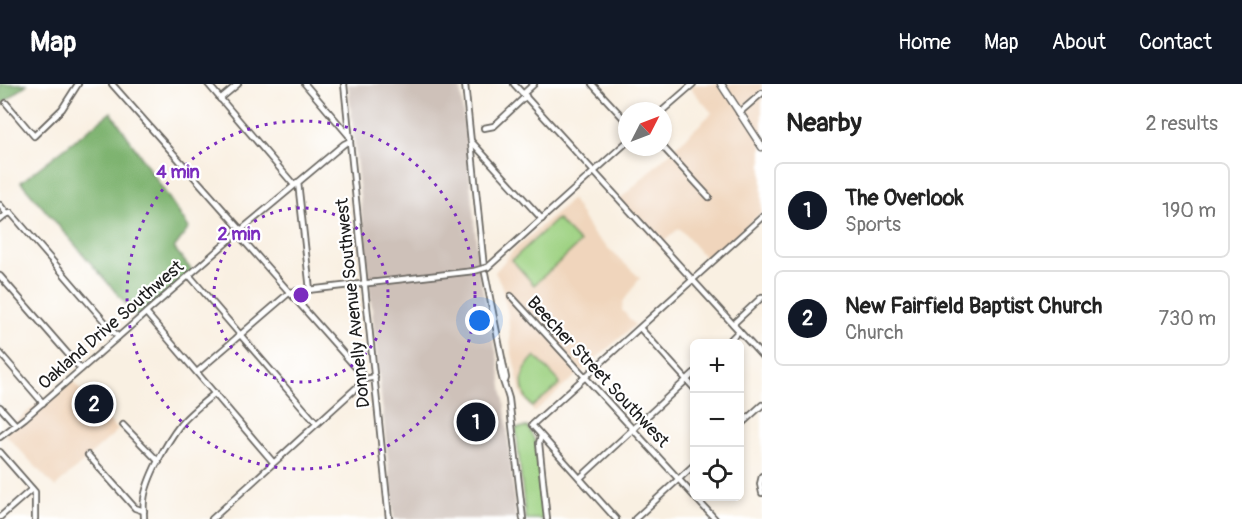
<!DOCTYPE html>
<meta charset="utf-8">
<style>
body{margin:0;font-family:Pangolin,sans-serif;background:#f6f6f6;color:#222}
.controls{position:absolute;right:18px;bottom:18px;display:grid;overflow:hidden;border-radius:9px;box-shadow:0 3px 9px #0003}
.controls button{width:54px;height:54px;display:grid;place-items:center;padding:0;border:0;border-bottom:2px solid #e0e0e0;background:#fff;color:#222;font:30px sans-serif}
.compass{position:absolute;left:618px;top:18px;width:54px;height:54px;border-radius:50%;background:#fff;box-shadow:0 3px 9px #0003;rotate:48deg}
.you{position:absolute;left:480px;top:237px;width:21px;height:21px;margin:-15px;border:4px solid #fff;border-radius:50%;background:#1a73e8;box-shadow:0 0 0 9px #1a73e833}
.badge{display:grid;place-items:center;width:39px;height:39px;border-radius:50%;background:#111827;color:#fff;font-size:20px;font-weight:700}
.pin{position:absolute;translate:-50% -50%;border:3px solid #fff;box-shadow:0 2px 6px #0006}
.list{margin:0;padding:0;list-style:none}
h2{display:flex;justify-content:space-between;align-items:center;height:78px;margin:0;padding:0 24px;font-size:26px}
h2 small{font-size:20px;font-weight:400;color:#767676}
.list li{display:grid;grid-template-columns:39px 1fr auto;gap:18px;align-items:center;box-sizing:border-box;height:96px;margin:0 12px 12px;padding:0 12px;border:2px solid #e0e0e0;border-radius:9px}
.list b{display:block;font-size:22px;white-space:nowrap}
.list p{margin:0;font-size:20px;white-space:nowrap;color:#767676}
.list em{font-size:20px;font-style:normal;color:#767676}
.icon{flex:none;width:33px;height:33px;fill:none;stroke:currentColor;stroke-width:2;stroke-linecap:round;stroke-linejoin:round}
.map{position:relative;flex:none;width:762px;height:435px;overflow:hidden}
header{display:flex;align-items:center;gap:36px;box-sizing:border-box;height:84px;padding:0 30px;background:#111827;color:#fff}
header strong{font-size:28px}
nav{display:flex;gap:33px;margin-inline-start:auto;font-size:21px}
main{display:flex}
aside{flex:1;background:#fff}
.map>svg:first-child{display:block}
.built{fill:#f0d5bc}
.industrial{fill:#cec1b9}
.green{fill:#9dd181;stroke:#5c764e;stroke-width:1.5}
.forest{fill:#7eb36f;stroke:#4d6846;stroke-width:1.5}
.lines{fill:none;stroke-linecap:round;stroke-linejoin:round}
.minor-casing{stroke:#696661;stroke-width:8}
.major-casing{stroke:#696661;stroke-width:9}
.minor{stroke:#fff;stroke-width:4.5}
.major{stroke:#fff;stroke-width:6}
.minor-bridge-casing{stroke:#696661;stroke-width:8;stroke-linecap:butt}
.minor-bridge{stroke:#fff;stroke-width:4.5}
.ring{fill:none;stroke:#7b2cbf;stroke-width:3;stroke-dasharray:3 6}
.labels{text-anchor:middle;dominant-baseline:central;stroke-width:4.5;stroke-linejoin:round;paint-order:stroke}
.street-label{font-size:18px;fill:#1c1c1c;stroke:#fff}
.centre{fill:#7b2cbf;stroke:#fff;stroke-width:3}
.ring-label{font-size:18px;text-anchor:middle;font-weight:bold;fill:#7b2cbf;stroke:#fff;stroke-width:4.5;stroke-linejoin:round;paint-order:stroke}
</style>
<header>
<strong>Map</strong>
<nav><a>Home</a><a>Map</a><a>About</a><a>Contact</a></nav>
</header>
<main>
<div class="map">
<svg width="762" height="435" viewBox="0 0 762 435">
<rect width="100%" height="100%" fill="#fff"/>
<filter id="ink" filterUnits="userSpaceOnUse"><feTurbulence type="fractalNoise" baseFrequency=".0167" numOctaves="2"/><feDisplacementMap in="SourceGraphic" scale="12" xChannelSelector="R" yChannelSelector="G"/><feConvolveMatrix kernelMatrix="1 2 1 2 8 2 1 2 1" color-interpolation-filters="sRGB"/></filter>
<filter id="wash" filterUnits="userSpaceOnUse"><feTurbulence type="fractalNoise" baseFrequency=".008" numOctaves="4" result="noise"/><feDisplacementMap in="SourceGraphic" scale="24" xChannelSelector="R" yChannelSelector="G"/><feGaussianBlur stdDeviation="1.35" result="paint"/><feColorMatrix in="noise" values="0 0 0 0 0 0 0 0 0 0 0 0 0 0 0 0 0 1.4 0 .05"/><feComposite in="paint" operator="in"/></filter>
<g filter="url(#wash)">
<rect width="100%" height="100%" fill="#f9f0e2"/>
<g class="built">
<path d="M687,0H762V128L708,177L679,144L659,162L619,116L712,29Z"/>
<path d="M572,115L593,150L640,194L623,218L622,226L635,241L534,328L521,310L511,265L508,232L502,202L495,188L514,166Z"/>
<path d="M69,294L118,346L55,403L3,348Z"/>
</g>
<path class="industrial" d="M348,0H460L480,193L498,276L505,323L516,435H394Z"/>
<g class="green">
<path d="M557,135L580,159L534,201L512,176Z"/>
<path d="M535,272L559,297V301L532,323C518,306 519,287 535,272Z"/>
<path d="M528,343L536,359L544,435H526L525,430L516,344Z"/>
</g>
<g class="forest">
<path d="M0,0H27L0,22Z"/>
<path d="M111,28L189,144L174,164L193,188L138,234L21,98Z"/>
</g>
</g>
<g filter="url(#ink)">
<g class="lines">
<g class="minor-casing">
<g id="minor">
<path d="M112,0L241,146"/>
<path d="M208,0L294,101"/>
<path d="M305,0L350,53"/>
<path d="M344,0L389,435"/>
<path d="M465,0L484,184L506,294L505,297"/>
<path d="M514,0L762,272"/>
<path d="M592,0L627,38"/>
<path d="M523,10L534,0"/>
<path d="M220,15L238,0"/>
<path d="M6,19L34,52L62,25L78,0"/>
<path d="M662,27L693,0"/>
<path d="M739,29L762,9"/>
<path d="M484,44L494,42L526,12"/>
<path d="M471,57L542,135"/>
<path d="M663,63L709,113"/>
<path d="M298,98L310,206"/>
<path d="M0,121L7,130L11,129L118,253"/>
<path d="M0,136L7,130"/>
<path d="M237,149L366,295"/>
<path d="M488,183L627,58"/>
<path d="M189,191L316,339"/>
<path d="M0,192L81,285"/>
<path d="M511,212L715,435"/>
<path d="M146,229L273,378"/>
<path d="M733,240L762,213"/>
<path d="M640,244L694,304"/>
<path d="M726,260L739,247"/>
<path d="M0,269L43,319"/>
<path d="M500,279C499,291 506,303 509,315L523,435"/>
<path d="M197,288L290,208L474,187"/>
<path d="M0,323L16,341"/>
<path d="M123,341L159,378"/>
<path d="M740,341L762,321"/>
<path d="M541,352L539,359L547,435"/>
<path d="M0,353L25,334L241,146L344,60L350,57"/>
<path d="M0,368L35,408V435"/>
<path d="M88,371L135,424L144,427"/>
<path d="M762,392L760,400L762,409"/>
<path d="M580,394L694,289"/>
<path d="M0,433L32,405"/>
<path d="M144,435C144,429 143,422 144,416C146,395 167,358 180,341C190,329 203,319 215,309"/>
<path d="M212,435L366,295L375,293"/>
<path d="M616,435L532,341L762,133"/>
<path d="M635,435L694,381"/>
</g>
</g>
<g class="major-casing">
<path id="major" d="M721,0L762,63"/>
</g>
<use href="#minor" class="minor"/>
<use href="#major" class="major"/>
<g class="minor-bridge-casing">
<path id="minor-bridge" d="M474,187L488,183"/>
</g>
<use href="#minor-bridge" class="minor-bridge"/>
</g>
</g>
<g class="ring">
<circle cx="301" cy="211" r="87"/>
<circle cx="301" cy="211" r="174"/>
</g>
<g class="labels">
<g class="street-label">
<text transform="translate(353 219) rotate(-96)">Donnelly Avenue Southwest</text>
<text transform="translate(111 241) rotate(-41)">Oakland Drive Southwest</text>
<text transform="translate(598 288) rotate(47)">Beecher Street Southwest</text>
</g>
</g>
<circle cx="301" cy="211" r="9" class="centre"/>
<g class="ring-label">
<text x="178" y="94">4 min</text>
<text x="239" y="156">2 min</text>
</g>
</svg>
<div class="controls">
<button>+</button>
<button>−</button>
<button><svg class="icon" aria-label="locate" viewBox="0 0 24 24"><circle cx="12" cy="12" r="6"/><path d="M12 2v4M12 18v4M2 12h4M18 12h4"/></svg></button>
</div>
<svg class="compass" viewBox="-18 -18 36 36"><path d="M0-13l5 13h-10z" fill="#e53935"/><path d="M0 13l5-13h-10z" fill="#767676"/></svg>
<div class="you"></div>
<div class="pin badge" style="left:476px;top:338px">1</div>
<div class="pin badge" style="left:94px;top:320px">2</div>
</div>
<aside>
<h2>Nearby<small>2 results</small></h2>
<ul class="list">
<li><span class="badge">1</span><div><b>The Overlook</b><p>Sports</p></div><em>190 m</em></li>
<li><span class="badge">2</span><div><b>New Fairfield Baptist Church</b><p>Church</p></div><em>730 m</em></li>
</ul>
</aside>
</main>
